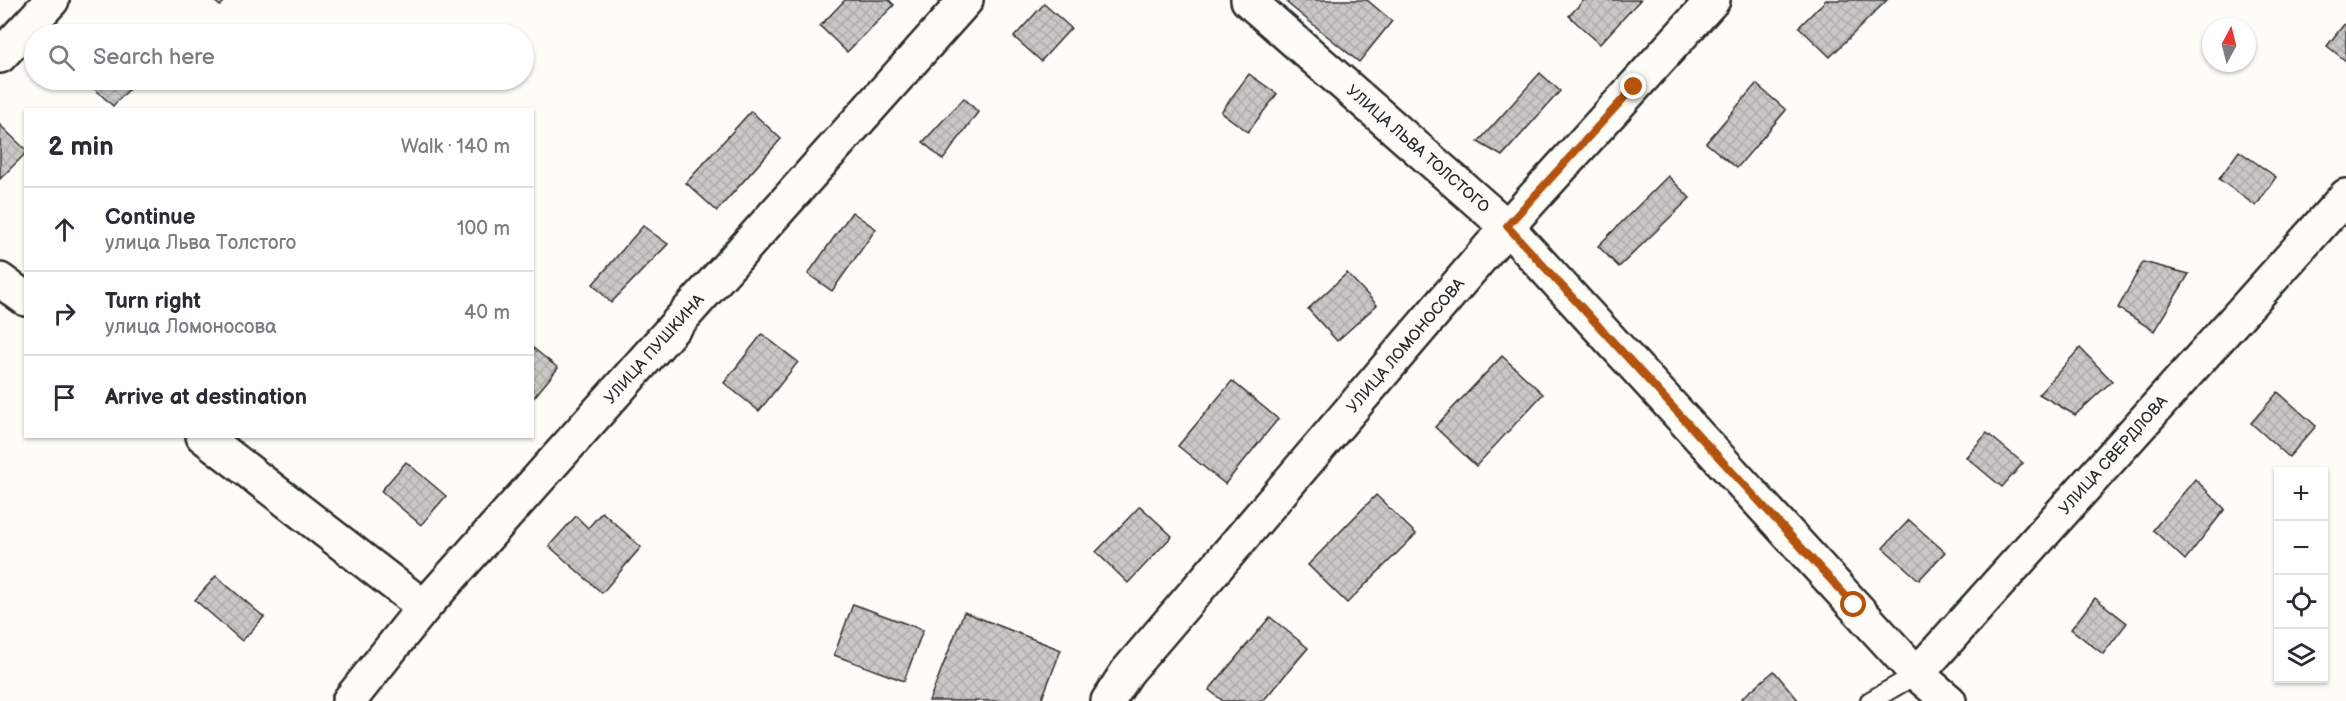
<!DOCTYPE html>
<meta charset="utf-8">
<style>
body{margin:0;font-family:"Balsamiq Sans",sans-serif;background:#f2f2f3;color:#2b2b33}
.controls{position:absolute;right:18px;bottom:18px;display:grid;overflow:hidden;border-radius:0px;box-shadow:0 2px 4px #0004}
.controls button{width:54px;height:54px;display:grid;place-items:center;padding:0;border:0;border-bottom:2px solid #e1e1e2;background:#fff;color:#2b2b33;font:30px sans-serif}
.compass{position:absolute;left:2202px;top:18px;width:54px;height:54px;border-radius:50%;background:#fff;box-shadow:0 2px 4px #0004;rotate:7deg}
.stop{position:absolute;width:18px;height:18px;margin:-14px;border:4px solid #b45309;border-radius:50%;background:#fff}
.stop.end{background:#b45309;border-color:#fff;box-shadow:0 2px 6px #0008}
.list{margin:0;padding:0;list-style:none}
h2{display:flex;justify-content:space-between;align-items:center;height:78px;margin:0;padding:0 24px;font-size:26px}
h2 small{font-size:20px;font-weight:400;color:#7c7c81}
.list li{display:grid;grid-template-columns:39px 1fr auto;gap:18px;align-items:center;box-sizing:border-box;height:84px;padding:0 24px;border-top:2px solid #e1e1e2}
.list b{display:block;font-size:22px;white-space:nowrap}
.list p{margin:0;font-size:20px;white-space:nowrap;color:#7c7c81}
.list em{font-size:20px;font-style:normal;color:#7c7c81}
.icon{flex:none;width:33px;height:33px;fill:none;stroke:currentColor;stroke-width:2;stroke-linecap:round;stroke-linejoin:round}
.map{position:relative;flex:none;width:2346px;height:701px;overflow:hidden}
.search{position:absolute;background:#fff;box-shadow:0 2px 4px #0004;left:24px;top:24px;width:510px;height:66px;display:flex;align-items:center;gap:15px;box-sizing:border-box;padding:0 21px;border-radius:33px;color:#7c7c81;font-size:22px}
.panel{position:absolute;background:#fff;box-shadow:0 2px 4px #0004;left:24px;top:108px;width:510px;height:330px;border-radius:0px}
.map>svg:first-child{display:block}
.building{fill:url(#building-cross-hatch);stroke:#2b2b2b;stroke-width:1.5}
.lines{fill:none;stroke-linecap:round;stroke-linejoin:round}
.service-casing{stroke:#2b2b2b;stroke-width:22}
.minor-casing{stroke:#2b2b2b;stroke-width:38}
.tertiary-casing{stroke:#2b2b2b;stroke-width:38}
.service{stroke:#fdfcf7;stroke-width:18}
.minor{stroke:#fdfcf7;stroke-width:33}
.tertiary{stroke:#fdfcf7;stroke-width:33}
.route{stroke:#b45309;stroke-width:8}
.labels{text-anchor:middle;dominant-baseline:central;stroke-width:4.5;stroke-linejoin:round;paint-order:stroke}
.street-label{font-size:16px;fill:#2b2b2b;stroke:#fdfcf7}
</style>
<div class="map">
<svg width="2346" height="701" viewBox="0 0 2346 701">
<defs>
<pattern id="building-cross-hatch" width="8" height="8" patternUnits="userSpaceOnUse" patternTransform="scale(1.5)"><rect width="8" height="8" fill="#c9c8c4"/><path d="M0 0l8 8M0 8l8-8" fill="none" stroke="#adaca9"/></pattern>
</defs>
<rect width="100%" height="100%" fill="#fdfcf7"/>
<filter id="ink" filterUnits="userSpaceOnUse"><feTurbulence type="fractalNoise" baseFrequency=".0167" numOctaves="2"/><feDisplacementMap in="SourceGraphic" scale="12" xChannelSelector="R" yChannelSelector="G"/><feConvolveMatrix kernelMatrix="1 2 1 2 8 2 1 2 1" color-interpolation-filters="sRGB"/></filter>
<g filter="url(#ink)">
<g class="building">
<path d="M213,0H226L220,6Z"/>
<path d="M845,0H889L894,5L847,52L820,26Z"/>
<path d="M1290,0H1367L1392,21L1359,62L1287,3Z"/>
<path d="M1584,0H1640L1600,44L1569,16Z"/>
<path d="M1826,0H1887L1830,57L1799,27Z"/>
<path d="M1044,4L1071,28L1041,61L1014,37Z"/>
<path d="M2346,22V61L2327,46Z"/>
<path d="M1540,73L1560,91L1502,156L1478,142Z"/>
<path d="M1249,74L1277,94L1248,132L1221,112Z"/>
<path d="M85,80H138L113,106Z"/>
<path d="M1756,84L1786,110L1737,168L1706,143Z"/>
<path d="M964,98L978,112L943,160L923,142Z"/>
<path d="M751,111L781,139L717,211L686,183Z"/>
<path d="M0,125L26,150V153L0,179Z"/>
<path d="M2239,151L2276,177L2256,206L2219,179Z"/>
<path d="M1668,176L1690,198L1619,267L1598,246Z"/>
<path d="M852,212L876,229L832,291L808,274Z"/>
<path d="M643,226L668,244L611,303L593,284Z"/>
<path d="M2143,262L2189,274L2154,331L2118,308Z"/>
<path d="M1347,273L1377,305L1337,341L1308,309Z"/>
<path d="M762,334L798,362L759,411L724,383Z"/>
<path d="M532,347L558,368L532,400Z"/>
<path d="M2080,348L2112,381L2075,415L2039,394Z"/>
<path d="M1502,356L1543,394L1476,466L1435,427Z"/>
<path d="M1232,381L1278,419L1225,484L1178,446Z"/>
<path d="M2278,392L2316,426L2289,457L2251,423Z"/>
<path d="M1987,433L2023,463L2002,487L1966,457Z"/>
<path d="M406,462L446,496L421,525L381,491Z"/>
<path d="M2195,479L2225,509L2185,560L2153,530Z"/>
<path d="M1376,495L1416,534L1347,603L1308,565Z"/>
<path d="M1140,506L1172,536L1128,583L1096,552Z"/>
<path d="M602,512L641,547L602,593L549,546L576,516L588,528Z"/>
<path d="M1909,520L1945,552L1919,580L1883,548Z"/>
<path d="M216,576L264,617L242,641L195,600Z"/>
<path d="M2095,598L2127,623L2103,654L2071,629Z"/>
<path d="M853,604L923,630L904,681L834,655Z"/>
<path d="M964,612L1061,650L1041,701H929Z"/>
<path d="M1270,617L1308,648L1263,701H1223L1209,690Z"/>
<path d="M1774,671L1799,701H1745L1742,698Z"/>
</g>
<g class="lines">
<g class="service-casing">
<path id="service" d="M1870,701L1917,674"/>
</g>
<g class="minor-casing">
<g id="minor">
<path id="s1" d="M1248,0L1507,227L1917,674L1949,701"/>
<path d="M0,56L52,0"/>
<path d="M0,280L26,299"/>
<path d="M203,436L424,607"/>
<path id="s2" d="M1917,674L2346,196"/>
<path id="s3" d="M349,701L424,607L966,0"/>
</g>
</g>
<g class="tertiary-casing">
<g id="tertiary">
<path id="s4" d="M1108,701L1127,672L1507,227L1713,0"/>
</g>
</g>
<use href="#service" class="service"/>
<use href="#minor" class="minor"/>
<use href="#tertiary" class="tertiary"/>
</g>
</g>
<g class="lines" filter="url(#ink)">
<path class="route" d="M1634,87L1507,226L1854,605"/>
</g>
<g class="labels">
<g class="street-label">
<text stroke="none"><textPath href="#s1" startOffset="226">УЛИЦА ЛЬВА ТОЛСТОГО</textPath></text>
<text stroke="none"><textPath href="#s4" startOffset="464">УЛИЦА ЛОМОНОСОВА</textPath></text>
<text stroke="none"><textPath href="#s3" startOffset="466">УЛИЦА ПУШКИНА</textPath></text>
<text stroke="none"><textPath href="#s2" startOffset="294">УЛИЦА СВЕРДЛОВА</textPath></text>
</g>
</g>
</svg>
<div class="controls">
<button>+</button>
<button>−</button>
<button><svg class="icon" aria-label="locate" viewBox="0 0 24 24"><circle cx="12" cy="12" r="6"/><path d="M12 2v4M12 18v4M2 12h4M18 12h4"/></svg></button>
<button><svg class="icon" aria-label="layers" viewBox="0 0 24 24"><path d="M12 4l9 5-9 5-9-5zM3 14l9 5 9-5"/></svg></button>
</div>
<svg class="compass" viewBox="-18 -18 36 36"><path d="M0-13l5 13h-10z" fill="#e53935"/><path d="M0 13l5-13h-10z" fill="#7c7c81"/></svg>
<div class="stop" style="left:1854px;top:605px"></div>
<div class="stop end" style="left:1634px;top:87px"></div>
<div class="search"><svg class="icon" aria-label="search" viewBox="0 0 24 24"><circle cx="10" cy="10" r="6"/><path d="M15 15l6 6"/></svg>Search here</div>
<section class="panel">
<h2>2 min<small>Walk · 140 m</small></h2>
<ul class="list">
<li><svg class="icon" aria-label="ahead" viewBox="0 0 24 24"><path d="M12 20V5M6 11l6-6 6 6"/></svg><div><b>Continue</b><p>улица Льва Толстого</p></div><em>100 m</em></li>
<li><svg class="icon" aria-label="right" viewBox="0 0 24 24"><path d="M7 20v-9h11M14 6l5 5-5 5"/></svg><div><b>Turn right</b><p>улица Ломоносова</p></div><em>40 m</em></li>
<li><svg class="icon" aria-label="arrive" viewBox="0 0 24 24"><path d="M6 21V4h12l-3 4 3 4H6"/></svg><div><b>Arrive at destination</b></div></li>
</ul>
</section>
</div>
